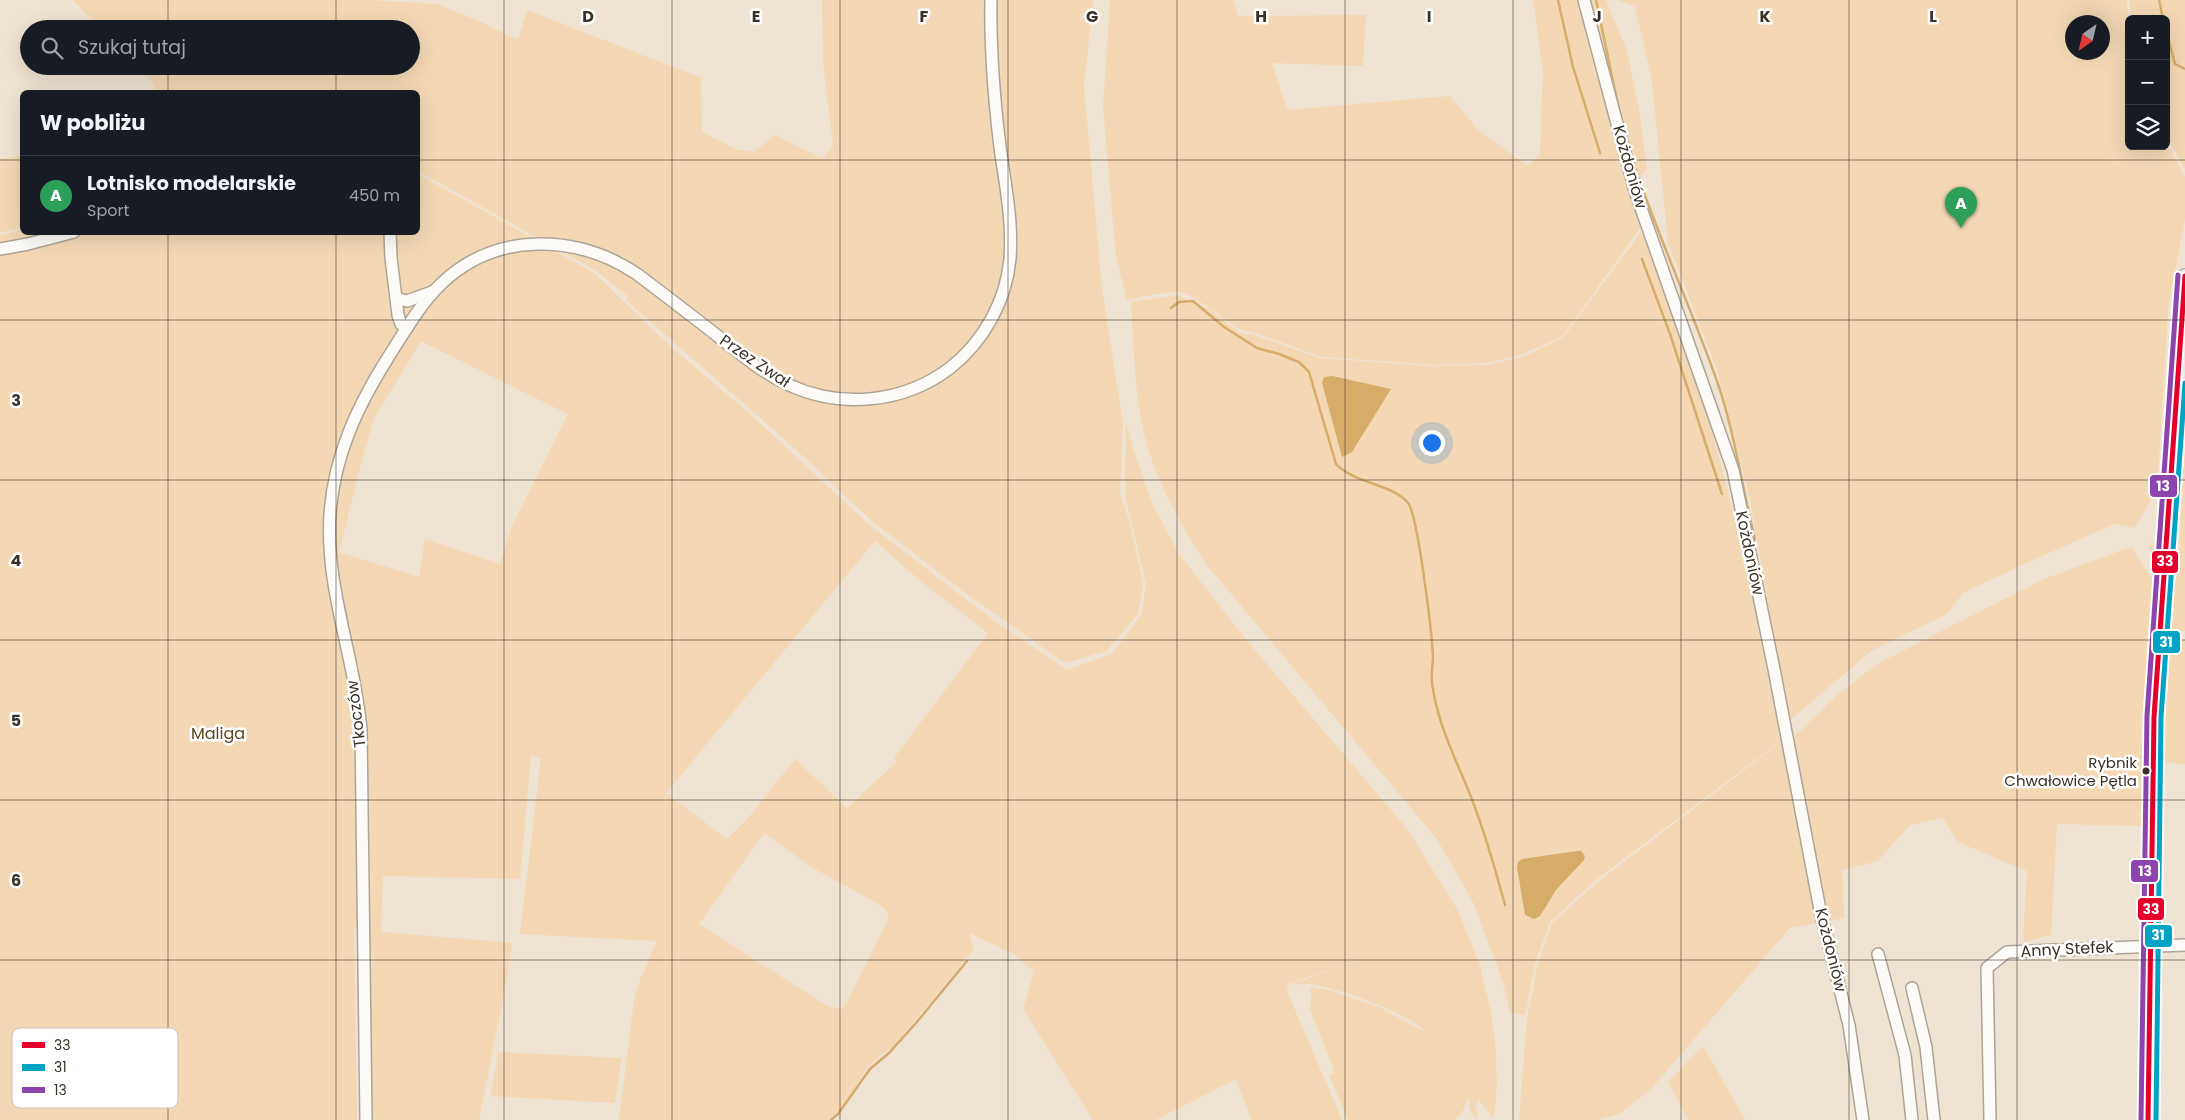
<!DOCTYPE html>
<html lang="pl">
<meta charset="utf-8">
<style>
body{margin:0;font-family:Poppins,sans-serif;background:#20242c;color:#f1f3f6}
.controls{position:absolute;right:15px;top:15px;display:grid;overflow:hidden;border-radius:8px;box-shadow:0 5px 20px #0002}
.controls button{width:45px;height:45px;display:grid;place-items:center;padding:0;border:0;border-bottom:1px solid #363941;background:#171b24;color:#f1f3f6;font:25px sans-serif}
.compass{position:absolute;left:2065px;top:15px;width:45px;height:45px;border-radius:50%;background:#171b24;box-shadow:0 5px 20px #0002;rotate:214deg}
.you{position:absolute;left:1431px;top:442px;width:18px;height:18px;margin:-12px;border:4px solid #fff;border-radius:50%;background:#1a73e8;box-shadow:0 0 0 8px #1a73e833}
.badge{display:grid;place-items:center;width:32px;height:32px;border-radius:50%;background:#796f62;color:#fff;font-size:16px;font-weight:700}
.pin{position:absolute;translate:-50% -41px;filter:drop-shadow(0 1px 2px #0008)}
.pin::after{content:'';position:absolute;top:26px;width:18px;height:15px;background:inherit;clip-path:polygon(0 0,100% 0,50% 100%)}
.list{margin:0;padding:0;list-style:none}
h2{display:flex;justify-content:space-between;align-items:center;height:65px;margin:0;padding:0 20px;font-size:21px}
h2 small{font-size:16px;font-weight:400;color:#9ea1a6}
.list li{display:grid;grid-template-columns:32px 1fr auto;gap:15px;align-items:center;box-sizing:border-box;height:80px;padding:0 20px;border-top:1px solid #363941}
.list b{display:block;font-size:19px;white-space:nowrap}
.list p{margin:0;font-size:16px;white-space:nowrap;color:#9ea1a6}
.list em{font-size:16px;font-style:normal;color:#9ea1a6}
.icon{flex:none;width:28px;height:28px;fill:none;stroke:currentColor;stroke-width:2;stroke-linecap:round;stroke-linejoin:round}
.map{position:relative;flex:none;width:2185px;height:1120px;overflow:hidden}
.search{position:absolute;background:#171b24;box-shadow:0 5px 20px #0002;left:20px;top:20px;width:400px;height:55px;display:flex;align-items:center;gap:12px;box-sizing:border-box;padding:0 18px;border-radius:28px;color:#9ea1a6;font-size:19px}
.panel{position:absolute;background:#171b24;box-shadow:0 5px 20px #0002;left:20px;top:90px;width:400px;height:145px;border-radius:8px}
.map>svg:first-child{display:block}
.green{fill:#f3d8b3;fill-rule:evenodd}
.water{fill:#d7ac69}
.lines{fill:none;stroke-linecap:round;stroke-linejoin:round}
.stream{stroke:#d7ac69;stroke-width:2.5}
.minor-casing{stroke:#ada498;stroke-width:14}
.major-casing{stroke:#a4aaa6;stroke-width:16}
.minor{stroke:#fdfbf8;stroke-width:11}
.major{stroke:#e3e8e8;stroke-width:14}
.bus-1-casing{stroke:#fff;stroke-width:9}
.bus-2-casing{stroke:#fff;stroke-width:9}
.bus-3-casing{stroke:#fff;stroke-width:9}
.bus-1{stroke:#e4002b;stroke-width:5}
.bus-2{stroke:#03a3c6;stroke-width:5}
.bus-3{stroke:#8e44ad;stroke-width:5}
.grid{fill:none;stroke:#393125;stroke-width:1;stroke-opacity:0.55}
.bus-dot{fill:#393125;stroke:#fff;stroke-width:2}
.labels{text-anchor:middle;dominant-baseline:central;stroke-width:5;stroke-linejoin:round;paint-order:stroke}
.bus-label{font-size:15px;fill:#393125;stroke:#fff;text-anchor:end}
.street-label{font-size:16px;fill:#393125;stroke:#fff}
.park-label{font-size:16px;fill:#5e4621;stroke:#fff}
.key{fill:#fff;stroke:#c4c1be;stroke-width:1}
.key-label{font-size:14px;fill:#393125}
.grid-label{font-size:16px;text-anchor:middle;font-weight:bold;fill:#393125;stroke:#fff;stroke-width:5;stroke-linejoin:round;paint-order:stroke}
.line-badge{stroke:#fff;stroke-width:2}
.badge-label{font-size:14px;text-anchor:middle;font-weight:bold;fill:#fff}
</style>
<div class="map">
<svg width="2185" height="1120" viewBox="0 0 2185 1120">
<rect width="100%" height="100%" fill="#efe3d3"/>
<g class="green">
<path d="M73,0H369L437,4L479,21L518,40L527,10L701,78L702,132L738,150L753,152L775,135L822,159L833,145L823,63L822,0H1093L1084,87L1102,289L1123,423L1120,493L1129,520L1143,584L1138,614L1106,651L1065,663L964,592L872,521L790,444L626,300L628,296L595,270L418,171V92H155L152,82L137,66H411V29H101Z"/>
<path d="M1110,0H1233L1238,16L1366,15L1363,66L1272,63L1287,110L1450,96L1478,130L1528,166L1540,154L1543,71L1533,0H1606L1627,51L1640,115L1647,169L1629,189L1640,228L1563,336L1523,354L1488,363L1435,365L1322,357L1253,332C1231,332 1203,296 1178,292C1169,290 1138,298 1127,300L1116,257L1103,107Z"/>
<path d="M1618,0H2126L2129,19V146H2166V141L2185,177V219L2168,309L2157,491L2134,528L2115,524L2026,563L1963,593L1947,614L1871,651L1788,722L1750,499L1717,369L1668,243L1652,81L1635,6ZM2072,22H2102V52H2072Z"/>
<path d="M2129,0H2185V169L2166,136V19H2132Z"/>
<path d="M22,155V227L0,233V159Z"/>
<path d="M418,174L594,273L671,347L749,413L867,523L993,620L1067,670L1112,654L1142,614L1146,584L1125,494L1126,421L1132,446L1152,503L1179,554L1248,642L1408,830L1457,909L1479,962L1490,1008L1495,1040L1497,1082L1494,1119L1478,1099L1477,1105L1454,1069C1459,1083 1483,1104 1476,1120L1474,1114L1471,1112L1468,1096L1462,1113L1454,1120H1348L1329,1075L1334,1073L1333,1067L1310,1010L1311,995L1309,987L1329,990L1381,1008L1426,1033C1411,1013 1335,987 1309,984C1302,983 1297,985 1290,985L1359,960L1288,984L1287,991L1342,1120H1251L1236,1079L1156,1120H1093L1023,1009L1034,972L1014,954L969,933L974,949L893,1047L882,1054L866,1069L844,1106L828,1120H619L634,1001L640,980L657,941L520,934L541,758L531,756L520,879L383,876L381,932L512,943L507,978L479,1120H372L368,930L354,928L357,1120H0V235L22,230V232H418ZM421,341L568,414L511,528L500,564L425,539L419,577L339,552L359,471L374,418ZM875,541L925,585L988,633L894,758L897,762L847,808L795,759L749,817L727,839L666,793ZM764,833L813,868L880,905L888,913V920L846,1004L841,1009L827,1006L699,924Z"/>
<path d="M1641,232C1662,286 1685,339 1701,395C1736,508 1758,625 1781,741L1598,878L1550,922L1535,963L1525,1015L1510,1013L1504,985L1474,904L1437,839L1206,564C1179,522 1152,474 1142,425C1134,385 1134,343 1131,302L1177,295L1208,309L1243,335L1252,334L1319,358L1431,366L1489,365L1525,356L1564,337Z"/>
<path d="M2185,409V631L2168,629L2179,562Z"/>
<path d="M2154,542L2161,548L2160,562L2158,561L2149,551V546Z"/>
<path d="M2131,547L2155,583L2154,638L2185,640V764L2159,762L2162,716L2147,713L2143,826L2057,824L2051,935L2023,942L2027,871L1958,842L1943,818L1910,825L1878,861L1842,870L1844,918L1790,928L1650,1090L1619,1114L1597,1120H1519L1527,1019L1538,963L1552,923L1599,881L1780,743L1793,738L1839,693L1877,664L2044,579Z"/>
<path d="M1703,1046L1745,1120H1689L1668,1082Z"/>
<path d="M499,1052L621,1058L615,1103L490,1096Z"/>
</g>
<g class="water">
<path d="M1332,376L1391,389L1352,452L1342,457L1322,383L1324,377Z"/>
<path d="M1577,851H1581L1585,856L1584,860L1556,890L1540,916L1534,919L1525,915L1517,867L1518,862L1522,859Z"/>
</g>
<g class="lines">
<g class="stream">
<path d="M1558,0L1573,67L1600,153"/>
<path d="M1596,0L1619,110"/>
<path d="M2159,0L2163,19"/>
<path d="M2166,30L2175,64L2185,69"/>
<path d="M1631,156C1657,235 1692,309 1719,387C1736,437 1742,489 1755,539"/>
<path d="M1642,259L1670,334L1722,494"/>
<path d="M1171,308L1179,302L1193,301L1224,327L1257,348L1279,354L1299,362L1309,372L1336,464C1355,484 1393,484 1408,503C1418,515 1432,635 1433,656C1433,665 1431,674 1432,682C1437,724 1456,759 1471,797C1485,833 1495,868 1505,905"/>
<path d="M831,1120L838,1114L870,1069L889,1053L916,1023L967,961"/>
</g>
<g class="minor-casing">
<g id="minor">
<path d="M1584,0L1635,191L1733,470L1774,669L1821,915L1849,1025L1863,1120"/>
<path d="M390,232L391,258L398,315L401,324L407,328"/>
<path d="M0,249L28,244L74,232"/>
<path d="M396,298L407,301L432,292"/>
<path d="M1878,954L1905,1055L1912,1120"/>
<path d="M1912,988L1926,1047L1934,1120"/>
<path d="M366,1120L361,730C355,657 325,588 330,514C334,455 358,405 389,356C405,331 420,304 442,283C497,231 577,234 637,274C666,296 695,318 724,341C744,357 765,374 789,385C842,409 904,403 950,368C983,342 1006,302 1010,259C1013,221 1005,184 1000,147C994,98 990,49 991,0"/>
<path d="M1990,1120L1987,968L2007,952L2185,945"/>
</g>
</g>
<g class="major-casing">
<path id="major" d="M2148,1120L2154,717L2185,276"/>
</g>
<use href="#minor" class="minor"/>
<use href="#major" class="major"/>
<g class="bus-1-casing">
<path id="bus-1" d="M2148,1120L2154,717L2185,276"/>
</g>
<g class="bus-2-casing">
<path id="bus-2" d="M2156,1120L2161,717L2185,383"/>
</g>
<g class="bus-3-casing">
<path id="bus-3" d="M2141,1120L2147,716L2178,275"/>
</g>
<use href="#bus-1" class="bus-1"/>
<use href="#bus-2" class="bus-2"/>
<use href="#bus-3" class="bus-3"/>
</g>
<path class="grid" d="M168,0V29M336,0V29M504,0V1120M672,0V1120M840,0V1120M1008,0V1120M1177,0V1120M1345,0V1120M1513,0V1120M1681,0V1120M1849,0V1120M2017,0V1120M168,66V92M336,66V92M0,160H22M418,160H2185M168,232V1120M336,232V1120M0,320H2185M0,480H2185M0,640H2185M0,800H2185M0,960H2185"/>
<circle class="bus-dot" cx="2146" cy="771" r="4.5"/>
<g class="labels">
<g class="bus-label">
<text x="2137" y="762">Rybnik<tspan x="2137" dy="18">Chwałowice Pętla</tspan></text>
</g>
<g class="street-label">
<text transform="translate(1630 167) rotate(74)">Kożdoniów</text>
<text transform="translate(755 361) rotate(34)">Przez Zwał</text>
<text transform="translate(1750 553) rotate(78)">Kożdoniów</text>
<text transform="translate(356 714) rotate(-97)">Tkoczów</text>
<text transform="translate(2067 949) rotate(-3)">Anny Stefek</text>
<text transform="translate(1831 950) rotate(76)">Kożdoniów</text>
</g>
<g class="park-label">
<text x="218" y="733">Maliga</text>
</g>
</g>
<rect x="12" y="1028" width="166" height="80" rx="8" class="key"/>
<rect x="22" y="1042" width="23" height="6" fill="#e4002b"/>
<rect x="22" y="1064" width="23" height="7" fill="#03a3c6"/>
<rect x="22" y="1087" width="23" height="6" fill="#8e44ad"/>
<g class="key-label">
<text x="54" y="1050">33</text>
<text x="54" y="1072">31</text>
<text x="54" y="1095">13</text>
</g>
<g class="grid-label">
<text x="588" y="22">D</text>
<text x="756" y="22">E</text>
<text x="924" y="22">F</text>
<text x="1092" y="22">G</text>
<text x="1261" y="22">H</text>
<text x="1429" y="22">I</text>
<text x="1597" y="22">J</text>
<text x="1765" y="22">K</text>
<text x="1933" y="22">L</text>
<text x="16" y="406">3</text>
<text x="16" y="566">4</text>
<text x="16" y="726">5</text>
<text x="16" y="886">6</text>
</g>
<g class="line-badge">
<rect x="2149" y="474" width="29" height="24" rx="5" fill="#8e44ad"/>
<rect x="2151" y="550" width="28" height="24" rx="5" fill="#e4002b"/>
<rect x="2152" y="630" width="29" height="24" rx="5" fill="#03a3c6"/>
<rect x="2130" y="859" width="29" height="24" rx="5" fill="#8e44ad"/>
<rect x="2137" y="897" width="28" height="24" rx="5" fill="#e4002b"/>
<rect x="2144" y="924" width="29" height="24" rx="5" fill="#03a3c6"/>
</g>
<g class="badge-label">
<text x="2163" y="491">13</text>
<text x="2165" y="566">33</text>
<text x="2166" y="647">31</text>
<text x="2145" y="876">13</text>
<text x="2151" y="914">33</text>
<text x="2158" y="940">31</text>
</g>
</svg>
<div class="controls">
<button>+</button>
<button>−</button>
<button><svg class="icon" aria-label="layers" viewBox="0 0 24 24"><path d="M12 4l9 5-9 5-9-5zM3 14l9 5 9-5"/></svg></button>
</div>
<svg class="compass" viewBox="-18 -18 36 36"><path d="M0-13l5 13h-10z" fill="#e53935"/><path d="M0 13l5-13h-10z" fill="#9ea1a6"/></svg>
<div class="you"></div>
<div class="pin badge" style="left:1961px;top:228px;background:#2e9e5b">A</div>
<div class="search"><svg class="icon" aria-label="search" viewBox="0 0 24 24"><circle cx="10" cy="10" r="6"/><path d="M15 15l6 6"/></svg>Szukaj tutaj</div>
<section class="panel">
<h2>W pobliżu<small></small></h2>
<ul class="list">
<li><span class="badge" style="background:#2e9e5b">A</span><div><b>Lotnisko modelarskie</b><p>Sport</p></div><em>450 m</em></li>
</ul>
</section>
</div>
